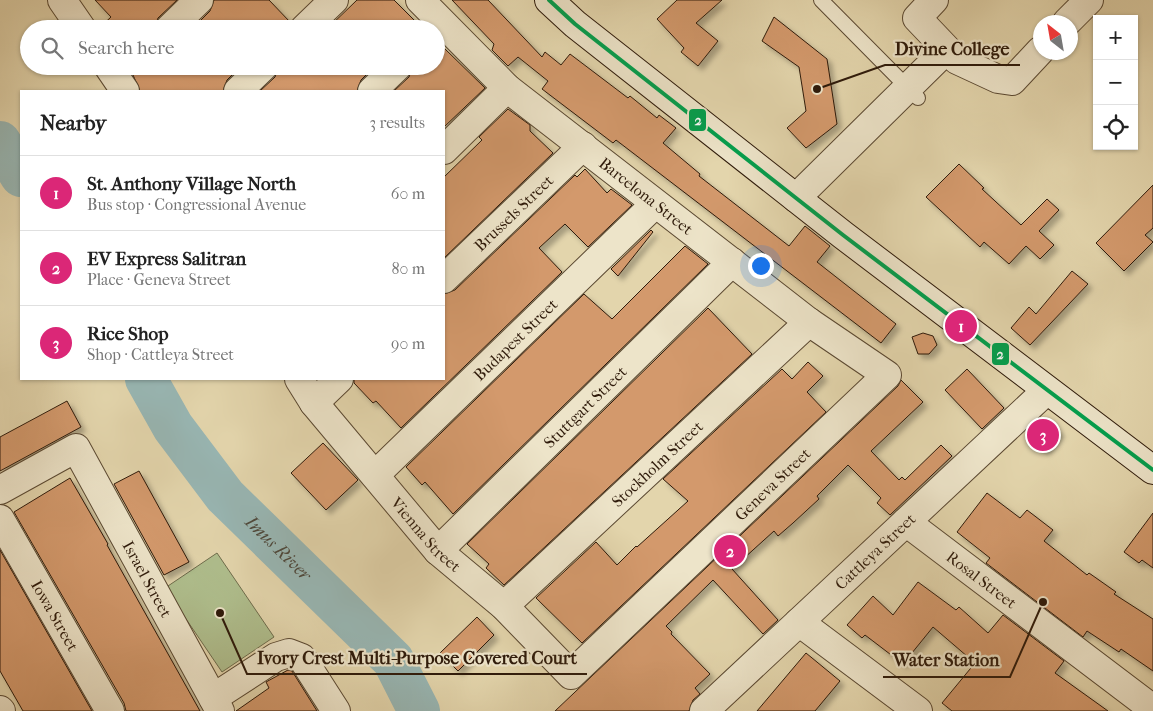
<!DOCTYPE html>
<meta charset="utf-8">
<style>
body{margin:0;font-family:"IM FELL French Canon",serif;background:#f2f2f2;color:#222}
.controls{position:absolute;right:15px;top:15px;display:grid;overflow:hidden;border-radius:0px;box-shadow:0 1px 4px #0004}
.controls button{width:45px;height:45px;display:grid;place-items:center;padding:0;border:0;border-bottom:1px solid #e0e0e0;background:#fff;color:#222;font:25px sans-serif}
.compass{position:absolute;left:1033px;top:15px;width:45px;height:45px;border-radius:50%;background:#fff;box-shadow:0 1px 4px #0004;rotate:329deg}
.you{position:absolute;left:760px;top:265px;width:18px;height:18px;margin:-12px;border:4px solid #fff;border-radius:50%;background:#1a73e8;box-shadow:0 0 0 8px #1a73e833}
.badge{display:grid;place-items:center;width:32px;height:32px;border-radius:50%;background:#db2777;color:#fff;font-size:16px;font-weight:700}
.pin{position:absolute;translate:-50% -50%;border:2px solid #fff;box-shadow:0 1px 5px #0006}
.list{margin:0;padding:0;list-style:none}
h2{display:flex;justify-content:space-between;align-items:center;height:65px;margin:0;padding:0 20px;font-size:21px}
h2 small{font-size:16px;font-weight:400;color:#767676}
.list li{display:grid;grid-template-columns:32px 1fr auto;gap:15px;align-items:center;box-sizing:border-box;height:75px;padding:0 20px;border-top:1px solid #e0e0e0}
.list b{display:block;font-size:19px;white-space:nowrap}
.list p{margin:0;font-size:16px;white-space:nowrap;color:#767676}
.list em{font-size:16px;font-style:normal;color:#767676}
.icon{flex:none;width:28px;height:28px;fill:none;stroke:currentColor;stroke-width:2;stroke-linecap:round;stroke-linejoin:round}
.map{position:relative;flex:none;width:1153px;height:711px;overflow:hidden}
.search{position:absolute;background:#fff;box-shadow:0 1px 4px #0004;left:20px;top:20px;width:425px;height:55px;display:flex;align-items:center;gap:12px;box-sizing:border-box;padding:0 18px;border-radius:28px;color:#767676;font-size:19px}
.panel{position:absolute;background:#fff;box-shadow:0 1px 4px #0004;left:20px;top:90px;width:425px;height:290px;border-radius:0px}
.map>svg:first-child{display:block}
.grass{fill:#afbe8d;stroke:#6e6c4c}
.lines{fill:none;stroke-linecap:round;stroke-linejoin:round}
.river{stroke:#98b6b3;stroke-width:42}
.building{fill:#d3996c;stroke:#2e1a0a;filter:url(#shadow)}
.lane-casing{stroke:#5b4932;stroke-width:16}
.street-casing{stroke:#5b4932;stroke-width:30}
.secondary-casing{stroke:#2e1a0a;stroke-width:30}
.lane{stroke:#ede4c9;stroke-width:14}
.street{stroke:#ede4c9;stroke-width:28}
.secondary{stroke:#ede4c9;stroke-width:28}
.bus-1-casing{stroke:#ede4c9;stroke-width:8}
.bus-1{stroke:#029f4d;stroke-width:4}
.labels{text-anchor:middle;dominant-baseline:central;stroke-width:4.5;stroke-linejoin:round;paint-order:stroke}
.street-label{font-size:16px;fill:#2e1a0a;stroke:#ede4c9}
.water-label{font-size:18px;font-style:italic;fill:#4e493d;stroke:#ede4c9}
.leader{fill:none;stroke:#2e1a0a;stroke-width:2}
.callout-dot{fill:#2e1a0a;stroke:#ede4c9;stroke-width:2}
.callout-label{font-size:18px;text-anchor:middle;font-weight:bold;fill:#2e1a0a;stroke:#ede4c9;stroke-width:4.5;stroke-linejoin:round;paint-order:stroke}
.line-badge{stroke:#ede4c9;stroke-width:2}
.badge-label{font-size:14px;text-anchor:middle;font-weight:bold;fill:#fff}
</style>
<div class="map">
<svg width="1153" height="711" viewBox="0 0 1153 711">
<defs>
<filter id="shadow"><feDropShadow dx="4.5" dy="4.5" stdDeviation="2.5" flood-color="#0004"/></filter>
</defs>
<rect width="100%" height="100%" fill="#e3d5ac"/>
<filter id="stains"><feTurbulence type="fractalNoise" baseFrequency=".004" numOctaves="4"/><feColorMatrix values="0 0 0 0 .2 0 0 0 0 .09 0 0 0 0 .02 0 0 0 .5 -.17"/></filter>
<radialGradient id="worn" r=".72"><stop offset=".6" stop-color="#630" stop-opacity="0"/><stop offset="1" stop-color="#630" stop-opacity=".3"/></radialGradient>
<path class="grass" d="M217,553L274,637L222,672L165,588Z"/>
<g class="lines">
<g class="river">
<path d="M0,142L21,176"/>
<path id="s1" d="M146,379L173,427L225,496L393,660L419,711"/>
</g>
</g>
<g class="building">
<path d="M95,0H177L158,18L154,29H98L111,17Z"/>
<path d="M214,0H269L290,22L289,29H192L210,11Z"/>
<path d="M357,0H394L423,29H327Z"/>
<path d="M452,0H488L542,57L545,52L561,65L570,54L628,98L630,96L657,118L659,115L676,128L663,143L700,174L699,176L789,246L805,226L830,246L817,262L896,324L881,343L616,140L613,143L542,89L548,81L518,57L508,66L492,50L494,44Z"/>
<path d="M677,0H722L696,23L718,41L698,66L681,52L684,48L657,19Z"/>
<path d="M774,17L827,59L837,124L806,148L787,128L806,111L799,67L762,41Z"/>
<path d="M444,48L485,88L444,127V91H394L409,77L413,66H436V55Z"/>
<path d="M143,66H241L227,80L223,91H140L133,75Z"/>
<path d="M279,66H375L361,80L357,91H260L275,77Z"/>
<path d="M508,109L530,125V131L553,153L444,258V177L482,140L479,137Z"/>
<path d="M959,164L984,188L982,189L1021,225L1047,199L1059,210L1039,231L1054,245L1040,259L1026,246L1009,264L984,242L980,247L926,197Z"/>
<path d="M585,169L607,193L611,189L632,205L588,247L565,224L539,248L562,272L401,428L376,401L373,403L354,383V379H444V294L455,290L575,175L577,177Z"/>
<path d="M1153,185V228L1145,235L1153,242L1124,271L1096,243Z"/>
<path d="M651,230L653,232L618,276L611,269Z"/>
<path d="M685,246L708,264L453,514L425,482L422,485L406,467L584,294L612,319Z"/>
<path d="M1072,271L1088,284L1030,345L1011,328L1029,307L1036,314Z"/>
<path d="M708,308L752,354L504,585L486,568L489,564L467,544Z"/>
<path d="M923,333L933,336L937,345L929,354H918L912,337Z"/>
<path d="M808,362L823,376L807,392L826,412L582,643L536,598L596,542L617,565L636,546L637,547L688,501L663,479L782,369L792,379Z"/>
<path d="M967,369L1004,408L982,429L945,390Z"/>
<path d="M901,380L923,402L871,451L899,480L902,477L905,480L941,445L952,456L890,515L877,503L881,498L848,465L817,496L819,499L793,523L778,536L774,531L732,569L778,620L763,634L713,580L666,626L672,632L671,634L710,674L695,688L700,694L693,700L689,711H555L898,386Z"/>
<path d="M67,401L81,427L0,471V437Z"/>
<path d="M1045,419L1060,432L1044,451L1029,438Z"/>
<path d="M323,443L358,480L326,510L291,473Z"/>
<path d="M139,471L189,562L164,575L114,484Z"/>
<path d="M70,478L108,544L107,545L200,711H126L124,703L14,512Z"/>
<path d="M987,493L1020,518L1027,510L1053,530L1044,541L1087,575L1089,573L1116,592L1114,594L1153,619V671L1121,649L1119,652L1087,631L1083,637L986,563L990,558L957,532Z"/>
<path d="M1153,513V568L1142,560L1139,563L1124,552Z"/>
<path d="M0,550L92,711H23L0,671Z"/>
<path d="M918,582L956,610L959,607L988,633L1003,615L1064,661L1055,673L1108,711H952L942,703L975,663L933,627L903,664L865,635L862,638L847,625L873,596L893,615Z"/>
<path d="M477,617L494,635L458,671L440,653Z"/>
<path d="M806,653L840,681L815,711H757Z"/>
<path d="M288,670L292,671L317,711H236L269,688L266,682Z"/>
</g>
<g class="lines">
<g class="lane-casing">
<path id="lane" d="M821,0L918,98"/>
</g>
<g class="street-casing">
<g id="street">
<path d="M62,0L82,29"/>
<path d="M934,0L917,18L957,60L998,79L1012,81L1040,51"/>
<path d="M1067,22L1089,0"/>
<path d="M169,29L199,0"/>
<path d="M304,29L334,0"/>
<path d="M108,66L125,91"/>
<path d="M238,91L264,66"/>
<path d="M372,91L398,66"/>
<path d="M444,150L507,88"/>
<path d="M796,198L946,50"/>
<path id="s2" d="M444,279L583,146"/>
<path id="s3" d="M299,379L314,403L438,551L504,606L571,675L887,375L809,322L507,88L420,0"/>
<path d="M314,403L339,379"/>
<path id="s4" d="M375,475L655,204"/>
<path id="s5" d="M0,490L76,448L220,711"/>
<path id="s6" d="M0,519L110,711"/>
<path id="s7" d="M906,522L1153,709"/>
<path id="s8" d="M438,551L732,262"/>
<path id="s9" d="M504,606L809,322"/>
<path d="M799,622L918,711"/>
<path d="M213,698L276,657L289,653L302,658L336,711"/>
<path d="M0,710L1,711"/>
<path id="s10" d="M704,711L1046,391"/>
</g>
</g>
<g class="secondary-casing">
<path id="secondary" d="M549,0L575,24L843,235L1153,470"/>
</g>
<use href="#lane" class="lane"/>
<use href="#street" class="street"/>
<use href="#secondary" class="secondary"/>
<g class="bus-1-casing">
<path id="bus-1" d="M549,0L575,24L843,235L1153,470"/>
</g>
<use href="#bus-1" class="bus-1"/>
</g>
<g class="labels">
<g class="street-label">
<text transform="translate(646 196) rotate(38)">Barcelona Street</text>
<text stroke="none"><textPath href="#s2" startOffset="96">Brussels Street</textPath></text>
<text stroke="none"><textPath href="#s4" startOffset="195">Budapest Street</textPath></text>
<text stroke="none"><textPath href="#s8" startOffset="206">Stuttgart Street</textPath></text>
<text stroke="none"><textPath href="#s9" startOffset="209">Stockholm Street</textPath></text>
<text stroke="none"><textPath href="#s3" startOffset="681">Geneva Street</textPath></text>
<text stroke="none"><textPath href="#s3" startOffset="201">Vienna Street</textPath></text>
<text stroke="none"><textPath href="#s10" startOffset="234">Cattleya Street</textPath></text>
<text stroke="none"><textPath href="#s7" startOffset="95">Rosal Street</textPath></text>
<text stroke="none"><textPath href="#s5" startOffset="236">Israel Street</textPath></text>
<text stroke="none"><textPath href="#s6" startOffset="111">Iowa Street</textPath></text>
</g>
<g class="water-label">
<text stroke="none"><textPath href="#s1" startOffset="216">Imus River</textPath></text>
</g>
</g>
<path class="leader" d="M817 89L885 65H1020M220 613L247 674H587M1043 602L1010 677H883"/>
<g class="callout-dot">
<circle cx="817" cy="89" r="5"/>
<circle cx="220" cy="613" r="5"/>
<circle cx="1043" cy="602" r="5"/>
</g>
<g class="callout-label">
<text x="952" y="55">Divine College</text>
<text x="417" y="664">Ivory Crest Multi-Purpose Covered Court</text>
<text x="946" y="666">Water Station</text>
</g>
<g class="line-badge">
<rect x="688" y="108" width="19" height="24" rx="5" fill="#029f4d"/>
<rect x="991" y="342" width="19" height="24" rx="5" fill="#029f4d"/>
</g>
<g class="badge-label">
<text x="698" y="125">2</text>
<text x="1000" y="359">2</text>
</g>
<rect width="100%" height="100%" filter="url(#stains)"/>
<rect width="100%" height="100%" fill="url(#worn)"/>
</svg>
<div class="controls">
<button>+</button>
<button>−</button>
<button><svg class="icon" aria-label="locate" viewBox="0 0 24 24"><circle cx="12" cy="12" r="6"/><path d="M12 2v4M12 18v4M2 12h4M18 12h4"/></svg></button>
</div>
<svg class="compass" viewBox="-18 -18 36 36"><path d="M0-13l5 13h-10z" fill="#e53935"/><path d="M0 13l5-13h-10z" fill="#767676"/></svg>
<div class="you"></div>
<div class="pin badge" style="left:961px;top:326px">1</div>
<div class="pin badge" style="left:730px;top:551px">2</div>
<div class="pin badge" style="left:1043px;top:435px">3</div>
<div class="search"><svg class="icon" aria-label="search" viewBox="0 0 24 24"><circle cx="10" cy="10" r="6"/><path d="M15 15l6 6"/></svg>Search here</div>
<section class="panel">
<h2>Nearby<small>3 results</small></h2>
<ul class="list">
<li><span class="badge">1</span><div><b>St. Anthony Village North</b><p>Bus stop · Congressional Avenue</p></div><em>60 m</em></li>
<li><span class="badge">2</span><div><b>EV Express Salitran</b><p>Place · Geneva Street</p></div><em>80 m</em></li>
<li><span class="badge">3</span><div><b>Rice Shop</b><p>Shop · Cattleya Street</p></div><em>90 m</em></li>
</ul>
</section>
</div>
